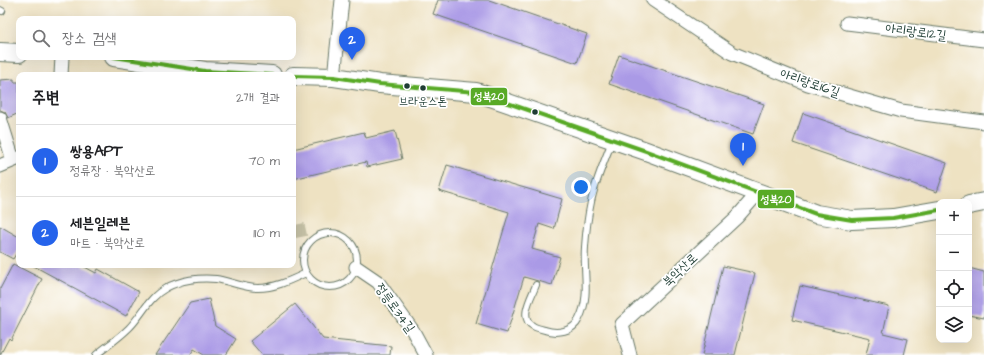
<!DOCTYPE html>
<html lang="ko">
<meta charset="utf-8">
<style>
body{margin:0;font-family:"Architects Daughter","Poor Story",sans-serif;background:#f2f2f2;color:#202124}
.controls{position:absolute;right:12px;bottom:12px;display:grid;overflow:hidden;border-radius:8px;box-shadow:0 4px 16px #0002}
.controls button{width:36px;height:36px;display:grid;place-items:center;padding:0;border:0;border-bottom:1px solid #e0e0e0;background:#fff;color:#202124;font:20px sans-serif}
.you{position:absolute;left:581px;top:187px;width:14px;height:14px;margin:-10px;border:3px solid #fff;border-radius:50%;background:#1a73e8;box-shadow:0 0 0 6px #1a73e833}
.badge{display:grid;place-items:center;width:26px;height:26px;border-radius:50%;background:#2563eb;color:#fff;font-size:13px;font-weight:700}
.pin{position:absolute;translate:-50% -33px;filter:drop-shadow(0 1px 2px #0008)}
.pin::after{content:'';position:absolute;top:21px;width:14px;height:12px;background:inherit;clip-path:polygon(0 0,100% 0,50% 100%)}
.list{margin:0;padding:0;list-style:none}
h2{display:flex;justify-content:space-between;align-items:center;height:52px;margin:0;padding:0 16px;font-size:17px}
h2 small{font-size:13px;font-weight:400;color:#757577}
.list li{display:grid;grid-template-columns:26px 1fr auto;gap:12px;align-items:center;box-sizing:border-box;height:72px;padding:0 16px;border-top:1px solid #e0e0e0}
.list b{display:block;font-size:15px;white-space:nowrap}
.list p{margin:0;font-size:13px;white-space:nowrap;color:#757577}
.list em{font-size:13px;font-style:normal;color:#757577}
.icon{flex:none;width:22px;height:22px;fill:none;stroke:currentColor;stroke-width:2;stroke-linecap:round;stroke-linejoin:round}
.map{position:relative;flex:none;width:984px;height:355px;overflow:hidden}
.search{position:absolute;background:#fff;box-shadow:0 4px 16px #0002;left:16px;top:16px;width:280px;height:44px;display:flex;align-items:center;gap:10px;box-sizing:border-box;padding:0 14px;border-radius:8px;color:#757577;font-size:15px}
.panel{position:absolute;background:#fff;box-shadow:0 4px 16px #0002;left:16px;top:72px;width:280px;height:196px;border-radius:8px}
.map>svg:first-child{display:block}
.building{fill:#aa9ae6}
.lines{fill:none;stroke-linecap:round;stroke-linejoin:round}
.street-tunnel{stroke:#c5c1a6;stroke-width:13;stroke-dasharray:13 6;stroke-linecap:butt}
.lane-casing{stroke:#677766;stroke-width:8}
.street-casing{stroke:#677766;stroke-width:15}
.secondary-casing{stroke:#677766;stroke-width:20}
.lane{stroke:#fff;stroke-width:6}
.street{stroke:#fff;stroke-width:13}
.secondary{stroke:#fff;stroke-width:18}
.bus-1-casing{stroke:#fff;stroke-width:7}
.bus-1{stroke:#58aa26;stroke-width:4}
.bus-dot{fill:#1f3d34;stroke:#fff;stroke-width:1.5}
.labels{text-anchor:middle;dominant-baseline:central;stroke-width:3.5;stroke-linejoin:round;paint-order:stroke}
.bus-label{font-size:12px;fill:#1f3d34;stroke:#fff}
.street-label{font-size:13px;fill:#1f3d34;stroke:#fff}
.line-badge{stroke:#fff;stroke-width:1.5}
.badge-label{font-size:11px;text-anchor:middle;font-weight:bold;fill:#fff}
</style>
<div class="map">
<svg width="984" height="355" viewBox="0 0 984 355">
<rect width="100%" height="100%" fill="#fff"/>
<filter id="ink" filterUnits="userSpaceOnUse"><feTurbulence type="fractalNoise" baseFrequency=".025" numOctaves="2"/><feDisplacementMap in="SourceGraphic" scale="8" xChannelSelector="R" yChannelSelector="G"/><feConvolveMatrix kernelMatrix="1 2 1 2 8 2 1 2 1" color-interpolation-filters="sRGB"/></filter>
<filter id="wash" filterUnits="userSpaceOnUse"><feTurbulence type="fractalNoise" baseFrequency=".012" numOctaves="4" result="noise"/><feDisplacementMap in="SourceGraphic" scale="16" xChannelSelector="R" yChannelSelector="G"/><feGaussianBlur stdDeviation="0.9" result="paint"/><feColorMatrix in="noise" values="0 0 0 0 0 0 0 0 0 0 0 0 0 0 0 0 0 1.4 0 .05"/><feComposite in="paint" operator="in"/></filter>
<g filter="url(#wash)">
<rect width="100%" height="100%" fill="#eee2c2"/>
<g id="blocks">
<g class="building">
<path d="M438,0H489L587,34L577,63L433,14Z"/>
<path d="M619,55L764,104L753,134L609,84Z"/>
<path d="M14,79V82H19V113L8,118L5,112L0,110V80Z"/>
<path d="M803,113L947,163L937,192L793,143Z"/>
<path d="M395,131L402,159L367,167L366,162L293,179V149L364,132L366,138Z"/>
<path d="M447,165L562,199L554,229L539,224L532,249L560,257L552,285L524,277L507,333L476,324L509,212L439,191Z"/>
<path d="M0,226L19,237V249L13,259L0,252Z"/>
<path d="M13,264L42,279L11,340L9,338L0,355V289Z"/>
<path d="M32,265H81L96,273L98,269L139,292L126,316Z"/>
<path d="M723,266L755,273L735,355H702Z"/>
<path d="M969,268L984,272V318L969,315Z"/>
<path d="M800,286L889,306L883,333L908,339L904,355H866L870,338L792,320Z"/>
<path d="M209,299L215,326L236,339L226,355H204L194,349L190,355H155L190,303Z"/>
<path d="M295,304L323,339L391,346L390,355H262L250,341Z"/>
</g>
</g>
</g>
<g filter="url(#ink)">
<use href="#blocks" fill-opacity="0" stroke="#677766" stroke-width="1"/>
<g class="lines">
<path class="street-tunnel" d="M293,232L307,229"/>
<g class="lane-casing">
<g id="lane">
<path d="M0,10L2,11"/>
<circle cx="330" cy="260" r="27"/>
<path d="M536,285C532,296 518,318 533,326C536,328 541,329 545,330C557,334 573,332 579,319C591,296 583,272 585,247C586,232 588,216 591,202C595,182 605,160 612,141"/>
<path d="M96,355C107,346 119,338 129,328C142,315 149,297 166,288C180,280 200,277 216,279C230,281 243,288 258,288C275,288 291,280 306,273"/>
</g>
</g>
<g class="street-casing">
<g id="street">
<path d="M653,0L732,53L808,84L901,111L984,122"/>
<path d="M847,23L984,40"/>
<path d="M61,75L62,57"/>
<path d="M334,77L342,0"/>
<path d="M0,118L13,160"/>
<path d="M0,166L19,158"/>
<path d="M356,267L378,282L413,331L426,355"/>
<path d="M630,355L622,324L737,217L758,193"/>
</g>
</g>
<g class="secondary-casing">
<g id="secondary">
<path d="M0,52L19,53"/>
<path d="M114,57L205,71L272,75"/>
<path d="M293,76L334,77L380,84L476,92L646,151L816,214L852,220L893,218L939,210"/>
<path d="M969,205L984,202"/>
</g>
</g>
<use href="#lane" class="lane"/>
<use href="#street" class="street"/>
<use href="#secondary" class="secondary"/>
<g class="bus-1-casing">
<g id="bus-1">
<path d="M114,57L205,71L272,75"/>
<path d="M293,76L334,77L380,84L476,92L646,151L816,214L852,220L893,218L939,210"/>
</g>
</g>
<use href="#bus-1" class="bus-1"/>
</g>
</g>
<g class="bus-dot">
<circle cx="407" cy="86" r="3.5"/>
<circle cx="423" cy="88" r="3.5"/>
<circle cx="535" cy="112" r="3.5"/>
</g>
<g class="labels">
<g class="bus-label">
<text x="423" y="101">브라운스톤</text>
</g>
<g class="street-label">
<text transform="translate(916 32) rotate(7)">아리랑로12길</text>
<text transform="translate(810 83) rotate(19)">아리랑로16길</text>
<text transform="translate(680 270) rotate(-43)">북악산로</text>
<text transform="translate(395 308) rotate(54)">정릉로34길</text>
</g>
</g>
<g class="line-badge">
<rect x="470" y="87" width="38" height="19" rx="4" fill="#58aa26"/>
<rect x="757" y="189" width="38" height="20" rx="4" fill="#58aa26"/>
</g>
<g class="badge-label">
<text x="489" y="100">성북20</text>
<text x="776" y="203">성북20</text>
</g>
</svg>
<div class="controls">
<button>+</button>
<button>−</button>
<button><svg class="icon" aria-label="locate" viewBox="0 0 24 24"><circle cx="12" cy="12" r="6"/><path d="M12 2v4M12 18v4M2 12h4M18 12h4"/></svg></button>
<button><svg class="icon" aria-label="layers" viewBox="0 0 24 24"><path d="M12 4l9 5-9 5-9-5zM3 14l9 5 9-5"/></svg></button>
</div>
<div class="you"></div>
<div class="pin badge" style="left:743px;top:166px">1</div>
<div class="pin badge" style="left:352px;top:60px">2</div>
<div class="search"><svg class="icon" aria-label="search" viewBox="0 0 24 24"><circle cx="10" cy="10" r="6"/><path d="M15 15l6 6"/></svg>장소 검색</div>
<section class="panel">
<h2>주변<small>2개 결과</small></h2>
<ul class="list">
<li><span class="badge">1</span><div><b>쌍용APT</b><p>정류장 · 북악산로</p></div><em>70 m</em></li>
<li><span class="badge">2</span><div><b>세븐일레븐</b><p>마트 · 북악산로</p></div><em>110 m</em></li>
</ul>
</section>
</div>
